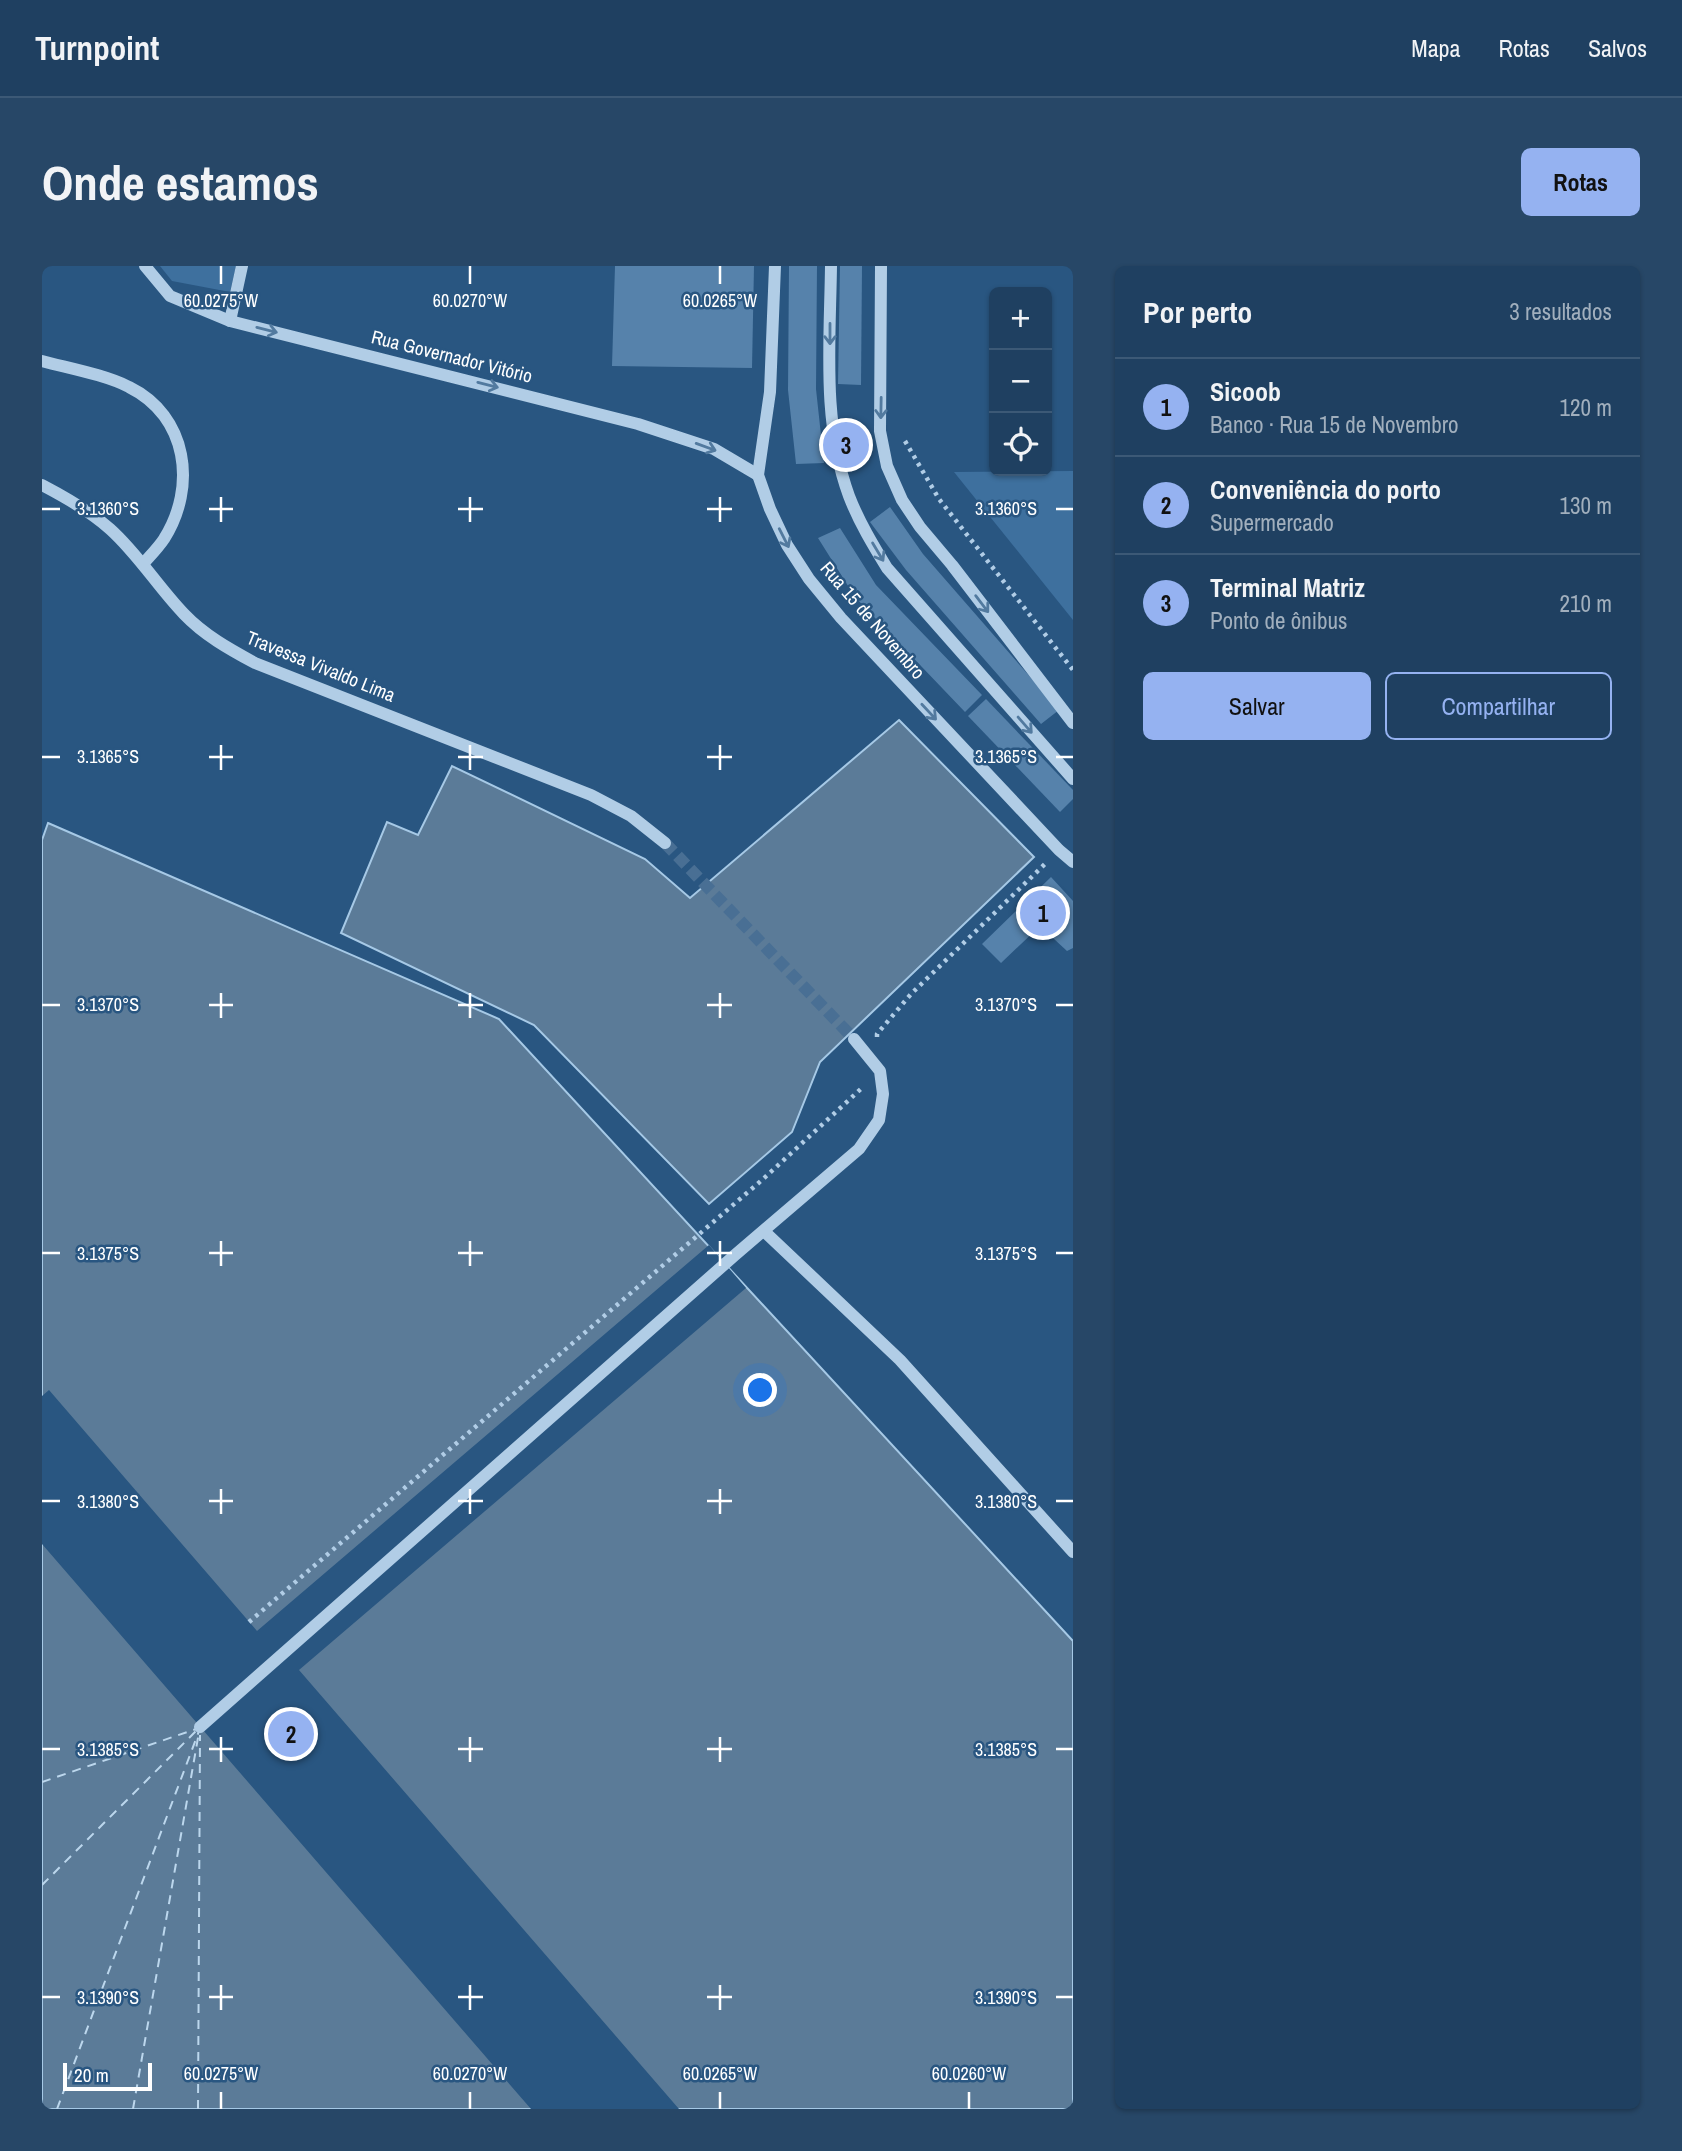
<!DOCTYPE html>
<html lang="pt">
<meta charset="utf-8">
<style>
body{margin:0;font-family:"Archivo Narrow",sans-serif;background:#274767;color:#f1f3f6}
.controls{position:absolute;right:21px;top:21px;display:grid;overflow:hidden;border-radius:10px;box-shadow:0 2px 5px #0004}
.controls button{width:63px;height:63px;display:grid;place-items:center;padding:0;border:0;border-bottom:2px solid #3c5976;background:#1f4061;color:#f1f3f6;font:35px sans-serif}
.scale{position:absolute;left:21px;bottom:18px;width:89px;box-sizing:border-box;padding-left:7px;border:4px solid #fff;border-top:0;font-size:19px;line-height:24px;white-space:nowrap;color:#fff;-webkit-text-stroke:5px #295681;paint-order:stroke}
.you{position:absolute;left:719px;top:1125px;width:24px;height:24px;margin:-18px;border:5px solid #fff;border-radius:50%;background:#1a73e8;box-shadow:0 0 0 10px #1a73e833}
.badge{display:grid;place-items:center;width:46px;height:46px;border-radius:50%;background:#95b2f1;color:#111;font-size:23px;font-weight:700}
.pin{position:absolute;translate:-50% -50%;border:4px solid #fff;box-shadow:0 2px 7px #0006}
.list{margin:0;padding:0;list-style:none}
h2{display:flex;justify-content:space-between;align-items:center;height:91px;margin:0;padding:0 28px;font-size:30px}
h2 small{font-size:23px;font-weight:400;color:#a1afbd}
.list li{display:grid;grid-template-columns:46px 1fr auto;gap:21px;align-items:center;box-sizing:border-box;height:98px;padding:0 28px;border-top:2px solid #3c5976}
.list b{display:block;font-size:26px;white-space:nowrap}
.list p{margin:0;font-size:23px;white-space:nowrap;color:#a1afbd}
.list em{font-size:23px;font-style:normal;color:#a1afbd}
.actions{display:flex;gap:14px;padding:21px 28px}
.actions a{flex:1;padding:16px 0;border:2px solid #95b2f1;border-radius:10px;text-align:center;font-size:24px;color:#95b2f1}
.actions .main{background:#95b2f1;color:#111}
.icon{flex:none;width:38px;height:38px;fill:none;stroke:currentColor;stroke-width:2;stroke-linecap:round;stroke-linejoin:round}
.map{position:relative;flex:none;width:1031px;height:1843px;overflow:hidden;border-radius:10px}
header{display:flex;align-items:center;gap:42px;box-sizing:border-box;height:98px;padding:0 35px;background:#1f4061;border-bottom:2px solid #3c5976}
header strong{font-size:33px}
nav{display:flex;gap:38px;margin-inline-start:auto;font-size:24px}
.intro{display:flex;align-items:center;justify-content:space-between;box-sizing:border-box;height:168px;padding:0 42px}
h1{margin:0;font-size:49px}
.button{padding:18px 32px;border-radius:10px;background:#95b2f1;color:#111;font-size:24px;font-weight:700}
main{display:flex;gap:42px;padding:0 42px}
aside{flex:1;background:#1f4061;border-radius:10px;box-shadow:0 2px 5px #0004}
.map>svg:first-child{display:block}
.green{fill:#3e709e}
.water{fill:#5b7b98;stroke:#a6c9e6;stroke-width:2}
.pier{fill:#295681}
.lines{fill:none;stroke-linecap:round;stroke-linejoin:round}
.ferry{stroke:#bcd7ed;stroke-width:2;stroke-dasharray:9 7;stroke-linecap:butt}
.building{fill:#5682ab}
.minor-tunnel{stroke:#496f94;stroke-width:12;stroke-dasharray:12 6;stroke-linecap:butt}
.path{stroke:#b1cde6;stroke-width:4.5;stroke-dasharray:3.5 5;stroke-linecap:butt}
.minor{stroke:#b1cde6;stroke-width:12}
.oneway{stroke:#527a9f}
.ticks{fill:none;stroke:#fff;stroke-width:2.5}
.labels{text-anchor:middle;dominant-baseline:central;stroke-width:5;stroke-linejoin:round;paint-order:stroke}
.street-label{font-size:19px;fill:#fff;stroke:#295681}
.ticks-label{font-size:18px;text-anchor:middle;fill:#fff;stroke:#295681;stroke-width:5;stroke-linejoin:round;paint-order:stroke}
</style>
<header>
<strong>Turnpoint</strong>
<nav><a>Mapa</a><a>Rotas</a><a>Salvos</a></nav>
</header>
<div class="intro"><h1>Onde estamos</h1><a class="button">Rotas</a></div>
<main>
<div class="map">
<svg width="1031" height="1843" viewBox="0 0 1031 1843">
<rect width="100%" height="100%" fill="#295681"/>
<g class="green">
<path d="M118,0H194L188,26L130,15Z"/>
<path d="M1031,205V354L912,206Z"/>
</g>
<g class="water">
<path d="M857,454L992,591L778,796L750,866L667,938L492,759L299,667L345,556L376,569L410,500L603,593L648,632Z"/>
<path d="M6,557L457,753L1031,1375V1843H0V574Z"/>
</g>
<path class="pier" d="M667,979L704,1022L257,1404L637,1843H489L0,1278V1130L7,1124L215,1365Z"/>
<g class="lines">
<g class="ferry">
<path d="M0,1516L154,1463"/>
<path d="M0,1619L155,1464"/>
<path d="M15,1843L157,1465"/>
<path d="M91,1843L157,1466"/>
<path d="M156,1843L158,1469"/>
</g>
</g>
<g class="building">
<path d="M573,0H712L710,102L570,100Z"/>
<path d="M747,0H775L774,123L782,197L754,198L746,124Z"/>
<path d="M798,0H820L819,119L796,118Z"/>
<path d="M848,241L881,288L1017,444L999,458L864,304L828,256Z"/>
<path d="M798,262L834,319L940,429L923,446L813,331L776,272Z"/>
<path d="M944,433L1031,524V533L1018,546L926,450Z"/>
<path d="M1009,611L1031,635V682L1025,685L998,660L959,697L940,678Z"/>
</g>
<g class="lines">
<path class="minor-tunnel" d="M623,577L812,773"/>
<g class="path">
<path d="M863,175L897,233L1031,404"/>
<path d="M835,771V768L869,728L1004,597"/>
<path d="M207,1356L720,914L821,821"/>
</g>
<g class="minor">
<path d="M103,0L128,30L188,55L596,158L672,183L716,209"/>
<path d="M733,0L728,126L716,209L728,243L745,279L767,313L799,352L1017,584L1031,596"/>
<path d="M789,0C788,77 780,157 807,230C817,256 831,279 845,302L1031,513"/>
<path d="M839,0L838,165L845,200L860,234L878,261L910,299L1031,457"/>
<path d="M188,55L200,0"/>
<path d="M0,95C26,102 64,109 87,121C146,150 155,221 122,273C116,282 108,290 101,298"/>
<path d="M0,219C23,231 48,245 68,263C96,288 116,321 142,348C162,369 187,383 213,397L549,529L589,550L623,577"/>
<path d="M723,966L858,1094L1031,1286"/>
<path d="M158,1461L693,989L817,883L837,854L841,828L838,805L812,773"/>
</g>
</g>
<defs><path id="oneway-shaft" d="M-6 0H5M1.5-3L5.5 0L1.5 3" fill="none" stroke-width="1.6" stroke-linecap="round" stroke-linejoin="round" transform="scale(1.75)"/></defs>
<g class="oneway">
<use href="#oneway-shaft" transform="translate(225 64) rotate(14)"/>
<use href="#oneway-shaft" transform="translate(788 68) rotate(90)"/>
<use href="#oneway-shaft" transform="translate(446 119) rotate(14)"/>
<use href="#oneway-shaft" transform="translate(839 142) rotate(91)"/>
<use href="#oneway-shaft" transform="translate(664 181) rotate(20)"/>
<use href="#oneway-shaft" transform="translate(742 272) rotate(63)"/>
<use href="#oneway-shaft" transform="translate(836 286) rotate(59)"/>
<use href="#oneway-shaft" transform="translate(940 338) rotate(53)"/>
<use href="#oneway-shaft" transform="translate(887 446) rotate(47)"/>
<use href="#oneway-shaft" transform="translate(983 459) rotate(49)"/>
</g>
<path class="ticks" d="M179,0V18M428,0V18M678,0V18M179,231V256M428,231V256M678,231V256M0,243H18M167,243H191M416,243H441M665,243H690M1014,243H1031M179,479V504M428,479V504M678,479V504M0,491H18M167,491H191M416,491H441M665,491H690M1014,491H1031M179,727V752M428,727V752M678,727V752M0,739H18M167,739H191M416,739H441M665,739H690M1014,739H1031M179,975V1000M428,975V1000M678,975V1000M0,987H18M167,987H191M416,987H441M665,987H690M1014,987H1031M179,1223V1248M428,1223V1248M678,1223V1248M0,1235H18M167,1235H191M416,1235H441M665,1235H690M1014,1235H1031M179,1471V1496M428,1471V1496M678,1471V1496M0,1483H18M167,1483H191M416,1483H441M665,1483H690M1014,1483H1031M179,1719V1744M428,1719V1744M678,1719V1744M0,1731H18M167,1731H191M416,1731H441M665,1731H690M1014,1731H1031M179,1826V1843M428,1826V1843M678,1826V1843M927,1826V1843"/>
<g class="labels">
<g class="street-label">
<text transform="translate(410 90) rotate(14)">Rua Governador Vitório</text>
<text transform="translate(831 354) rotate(49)">Rua 15 de Novembro</text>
<text transform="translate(279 400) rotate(22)">Travessa Vivaldo Lima</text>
</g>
</g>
<g class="ticks-label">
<text x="179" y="41">60.0275°W</text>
<text x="428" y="41">60.0270°W</text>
<text x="678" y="41">60.0265°W</text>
<text x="66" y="249">3.1360°S</text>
<text x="964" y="249">3.1360°S</text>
<text x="66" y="497">3.1365°S</text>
<text x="964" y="497">3.1365°S</text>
<text x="66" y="745">3.1370°S</text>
<text x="964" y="745">3.1370°S</text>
<text x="66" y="994">3.1375°S</text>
<text x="964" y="994">3.1375°S</text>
<text x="66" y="1242">3.1380°S</text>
<text x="964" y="1242">3.1380°S</text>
<text x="66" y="1490">3.1385°S</text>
<text x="964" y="1490">3.1385°S</text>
<text x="66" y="1738">3.1390°S</text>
<text x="964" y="1738">3.1390°S</text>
<text x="179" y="1814">60.0275°W</text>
<text x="428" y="1814">60.0270°W</text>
<text x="678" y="1814">60.0265°W</text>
<text x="927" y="1814">60.0260°W</text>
</g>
</svg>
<div class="controls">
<button>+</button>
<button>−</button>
<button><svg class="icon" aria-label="locate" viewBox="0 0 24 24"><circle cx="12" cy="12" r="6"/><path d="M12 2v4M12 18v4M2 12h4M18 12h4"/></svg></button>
</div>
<div class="scale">20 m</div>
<div class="you"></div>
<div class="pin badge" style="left:1001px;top:647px">1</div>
<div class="pin badge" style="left:249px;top:1468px">2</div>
<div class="pin badge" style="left:804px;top:179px">3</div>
</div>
<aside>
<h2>Por perto<small>3 resultados</small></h2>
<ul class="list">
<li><span class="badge">1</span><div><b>Sicoob</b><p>Banco · Rua 15 de Novembro</p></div><em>120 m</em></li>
<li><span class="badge">2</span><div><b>Conveniência do porto</b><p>Supermercado</p></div><em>130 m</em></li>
<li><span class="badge">3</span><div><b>Terminal Matriz</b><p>Ponto de ônibus</p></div><em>210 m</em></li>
</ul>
<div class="actions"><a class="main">Salvar</a><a>Compartilhar</a></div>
</aside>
</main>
